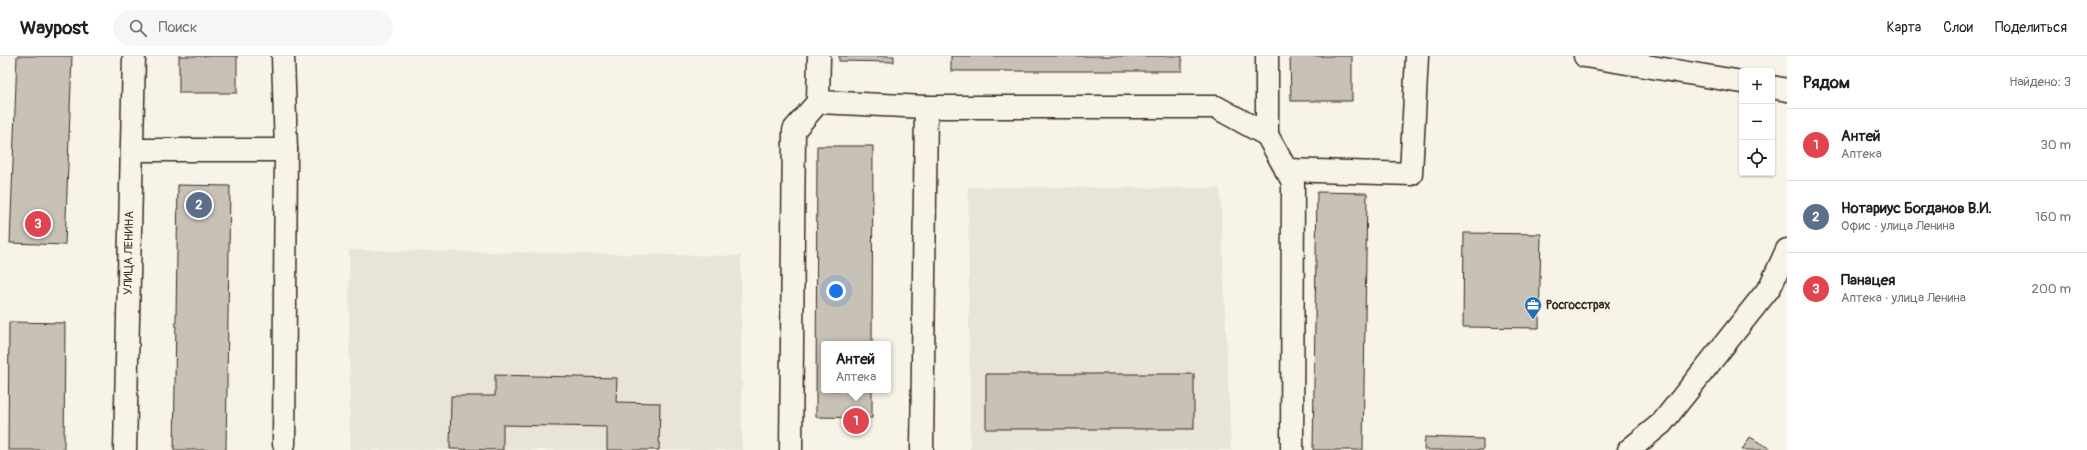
<!DOCTYPE html>
<html lang="ru">
<meta charset="utf-8">
<style>
body{margin:0;font-family:Pangolin,sans-serif;background:#f6f6f6;color:#202124}
.controls{position:absolute;right:12px;top:12px;display:grid;overflow:hidden;border-radius:4px;box-shadow:0 1px 3px #0004}
.controls button{width:36px;height:36px;display:grid;place-items:center;padding:0;border:0;border-bottom:1px solid #e0e0e0;background:#fff;color:#202124;font:20px sans-serif}
.you{position:absolute;left:836px;top:235px;width:14px;height:14px;margin:-10px;border:3px solid #fff;border-radius:50%;background:#1a73e8;box-shadow:0 0 0 6px #1a73e833}
.badge{display:grid;place-items:center;width:26px;height:26px;border-radius:50%;background:#d93025;color:#fff;font-size:13px;font-weight:700}
.pin{position:absolute;translate:-50% -50%;border:2px solid #fff;box-shadow:0 1px 4px #0006}
.popup{position:absolute;left:821px;top:285px;width:70px;height:52px;box-sizing:border-box;display:grid;place-content:center;border-radius:4px;background:#fff;filter:drop-shadow(0 1px 3px #0005);font-size:13px;white-space:nowrap;color:#757577}
.popup b{font-size:15px;color:#202124}
.popup::after{content:'';position:absolute;left:50%;top:100%;margin-left:-8px;border:8px solid transparent;border-top-color:#fff}
.list{margin:0;padding:0;list-style:none}
h2{display:flex;justify-content:space-between;align-items:center;height:52px;margin:0;padding:0 16px;font-size:17px}
h2 small{font-size:13px;font-weight:400;color:#757577}
.list li{display:grid;grid-template-columns:26px 1fr auto;gap:12px;align-items:center;box-sizing:border-box;height:72px;padding:0 16px;border-top:1px solid #e0e0e0}
.list b{display:block;font-size:15px;white-space:nowrap}
.list p{margin:0;font-size:13px;white-space:nowrap;color:#757577}
.list em{font-size:13px;font-style:normal;color:#757577}
.icon{flex:none;width:22px;height:22px;fill:none;stroke:currentColor;stroke-width:2;stroke-linecap:round;stroke-linejoin:round}
.map{position:relative;flex:none;width:1787px;height:394px;overflow:hidden}
header{display:flex;align-items:center;gap:24px;box-sizing:border-box;height:56px;padding:0 20px;background:#fff;border-bottom:1px solid #e0e0e0}
header strong{font-size:19px}
nav{display:flex;gap:22px;margin-inline-start:auto;font-size:14px}
.search{width:280px;height:36px;background:#f6f6f6;display:flex;align-items:center;gap:10px;box-sizing:border-box;padding:0 14px;border-radius:22px;color:#757577;font-size:15px}
main{display:flex}
aside{flex:1;background:#fff}
.map>svg:first-child{display:block}
.built{fill:#e9e4d9}
.building{fill:#c8c1b6;stroke:#3b2a1e}
.lines{fill:none;stroke-linecap:round;stroke-linejoin:round}
.minor-casing{stroke:#3b2a1e;stroke-width:25}
.minor{stroke:#f7f3e8;stroke-width:22}
.labels{text-anchor:middle;dominant-baseline:central;stroke-width:3;stroke-linejoin:round;paint-order:stroke}
.street-label{font-size:12px;fill:#3b2a1e;stroke:#f7f3e8}
.poi-label{font-size:12px;font-weight:bold;fill:#3b2a1e;stroke:#f7f3e8;text-anchor:start}
</style>
<header>
<strong>Waypost</strong>
<div class="search"><svg class="icon" aria-label="search" viewBox="0 0 24 24"><circle cx="10" cy="10" r="6"/><path d="M15 15l6 6"/></svg>Поиск</div>
<nav><a>Карта</a><a>Слои</a><a>Поделиться</a></nav>
</header>
<main>
<div class="map">
<svg width="1787" height="394" viewBox="0 0 1787 394">
<rect width="100%" height="100%" fill="#f7f3e8"/>
<filter id="ink" filterUnits="userSpaceOnUse"><feTurbulence type="fractalNoise" baseFrequency=".025" numOctaves="2"/><feDisplacementMap in="SourceGraphic" scale="8" xChannelSelector="R" yChannelSelector="G"/><feConvolveMatrix kernelMatrix="1 2 1 2 8 2 1 2 1" color-interpolation-filters="sRGB"/></filter>
<g filter="url(#ink)">
<g class="built">
<path d="M968,131L1220,132L1231,394H970Z"/>
<path d="M349,194L741,200L742,394H350Z"/>
</g>
<g class="building">
<path d="M17,0H72L65,189L10,187Z"/>
<rect x="179" y="0" width="58" height="37"/>
<path d="M839,0H894V6L839,5Z"/>
<rect x="951" y="0" width="231" height="15"/>
<path d="M1290,0H1352V45H1291Z"/>
<path d="M817,90H873L872,288H824V334H872V362L816,361Z"/>
<path d="M178,129L230,130L226,394H174Z"/>
<path d="M1317,136L1367,137L1363,394H1313Z"/>
<path d="M1464,177L1541,178L1539,272L1463,271Z"/>
<path d="M9,266L65,267L64,394H8Z"/>
<rect x="986" y="318" width="208" height="55"/>
<path d="M495,319L617,322L616,346L660,347L659,394H607V371L503,369V394L450,393L451,340H495Z"/>
<path d="M1425,381L1483,383V394H1424Z"/>
<path d="M1750,381L1772,394H1742Z"/>
</g>
<g class="lines">
<g class="minor-casing">
<g id="minor">
<path d="M283,0L286,94L284,388"/>
<path d="M819,0L818,46L926,51"/>
<path d="M1585,0L1742,26"/>
<path d="M1772,31L1787,34"/>
<path d="M1267,79L1293,126L1292,394"/>
<path d="M132,94H286"/>
<path d="M1286,114L1411,118L1417,0"/>
<path d="M125,394L134,0"/>
<path d="M791,394L794,74L818,46"/>
<path d="M922,394L926,51H1216L1267,79V0"/>
<path d="M1629,394L1662,367L1770,231L1787,194"/>
</g>
</g>
<use href="#minor" class="minor"/>
</g>
</g>
<defs>
<g id="office-pin" transform="scale(0.9)"><path d="M0 17L-7.5 6A9.5 9.5 0 1 1 7.5 6Z" fill="#1f6fb2" stroke="#f7f3e8"/><path d="M-6-3h4V-5.5h4V-3h4V5H-6ZM-1-4.5V-3h2v-1.5ZM-6 0V1H6V0Z" fill="#fff"/></g>
</defs>
<g fill-rule="evenodd">
<use href="#office-pin" x="1533" y="249"/>
</g>
<g class="labels">
<g class="street-label">
<text transform="translate(129 197) rotate(-89)">УЛИЦА ЛЕНИНА</text>
</g>
<g class="poi-label">
<text x="1546" y="249">Росгосстрах</text>
</g>
</g>
</svg>
<div class="controls">
<button>+</button>
<button>−</button>
<button><svg class="icon" aria-label="locate" viewBox="0 0 24 24"><circle cx="12" cy="12" r="6"/><path d="M12 2v4M12 18v4M2 12h4M18 12h4"/></svg></button>
</div>
<div class="you"></div>
<div class="pin badge" style="left:856px;top:365px;background:#e0444e">1</div>
<div class="popup"><b>Антей</b>Аптека</div>
<div class="pin badge" style="left:199px;top:149px;background:#5c6f8a">2</div>
<div class="pin badge" style="left:38px;top:168px;background:#e0444e">3</div>
</div>
<aside>
<h2>Рядом<small>Найдено: 3</small></h2>
<ul class="list">
<li><span class="badge" style="background:#e0444e">1</span><div><b>Антей</b><p>Аптека</p></div><em>30 m</em></li>
<li><span class="badge" style="background:#5c6f8a">2</span><div><b>Нотариус Богданов В.И.</b><p>Офис · улица Ленина</p></div><em>160 m</em></li>
<li><span class="badge" style="background:#e0444e">3</span><div><b>Панацея</b><p>Аптека · улица Ленина</p></div><em>200 m</em></li>
</ul>
</aside>
</main>
